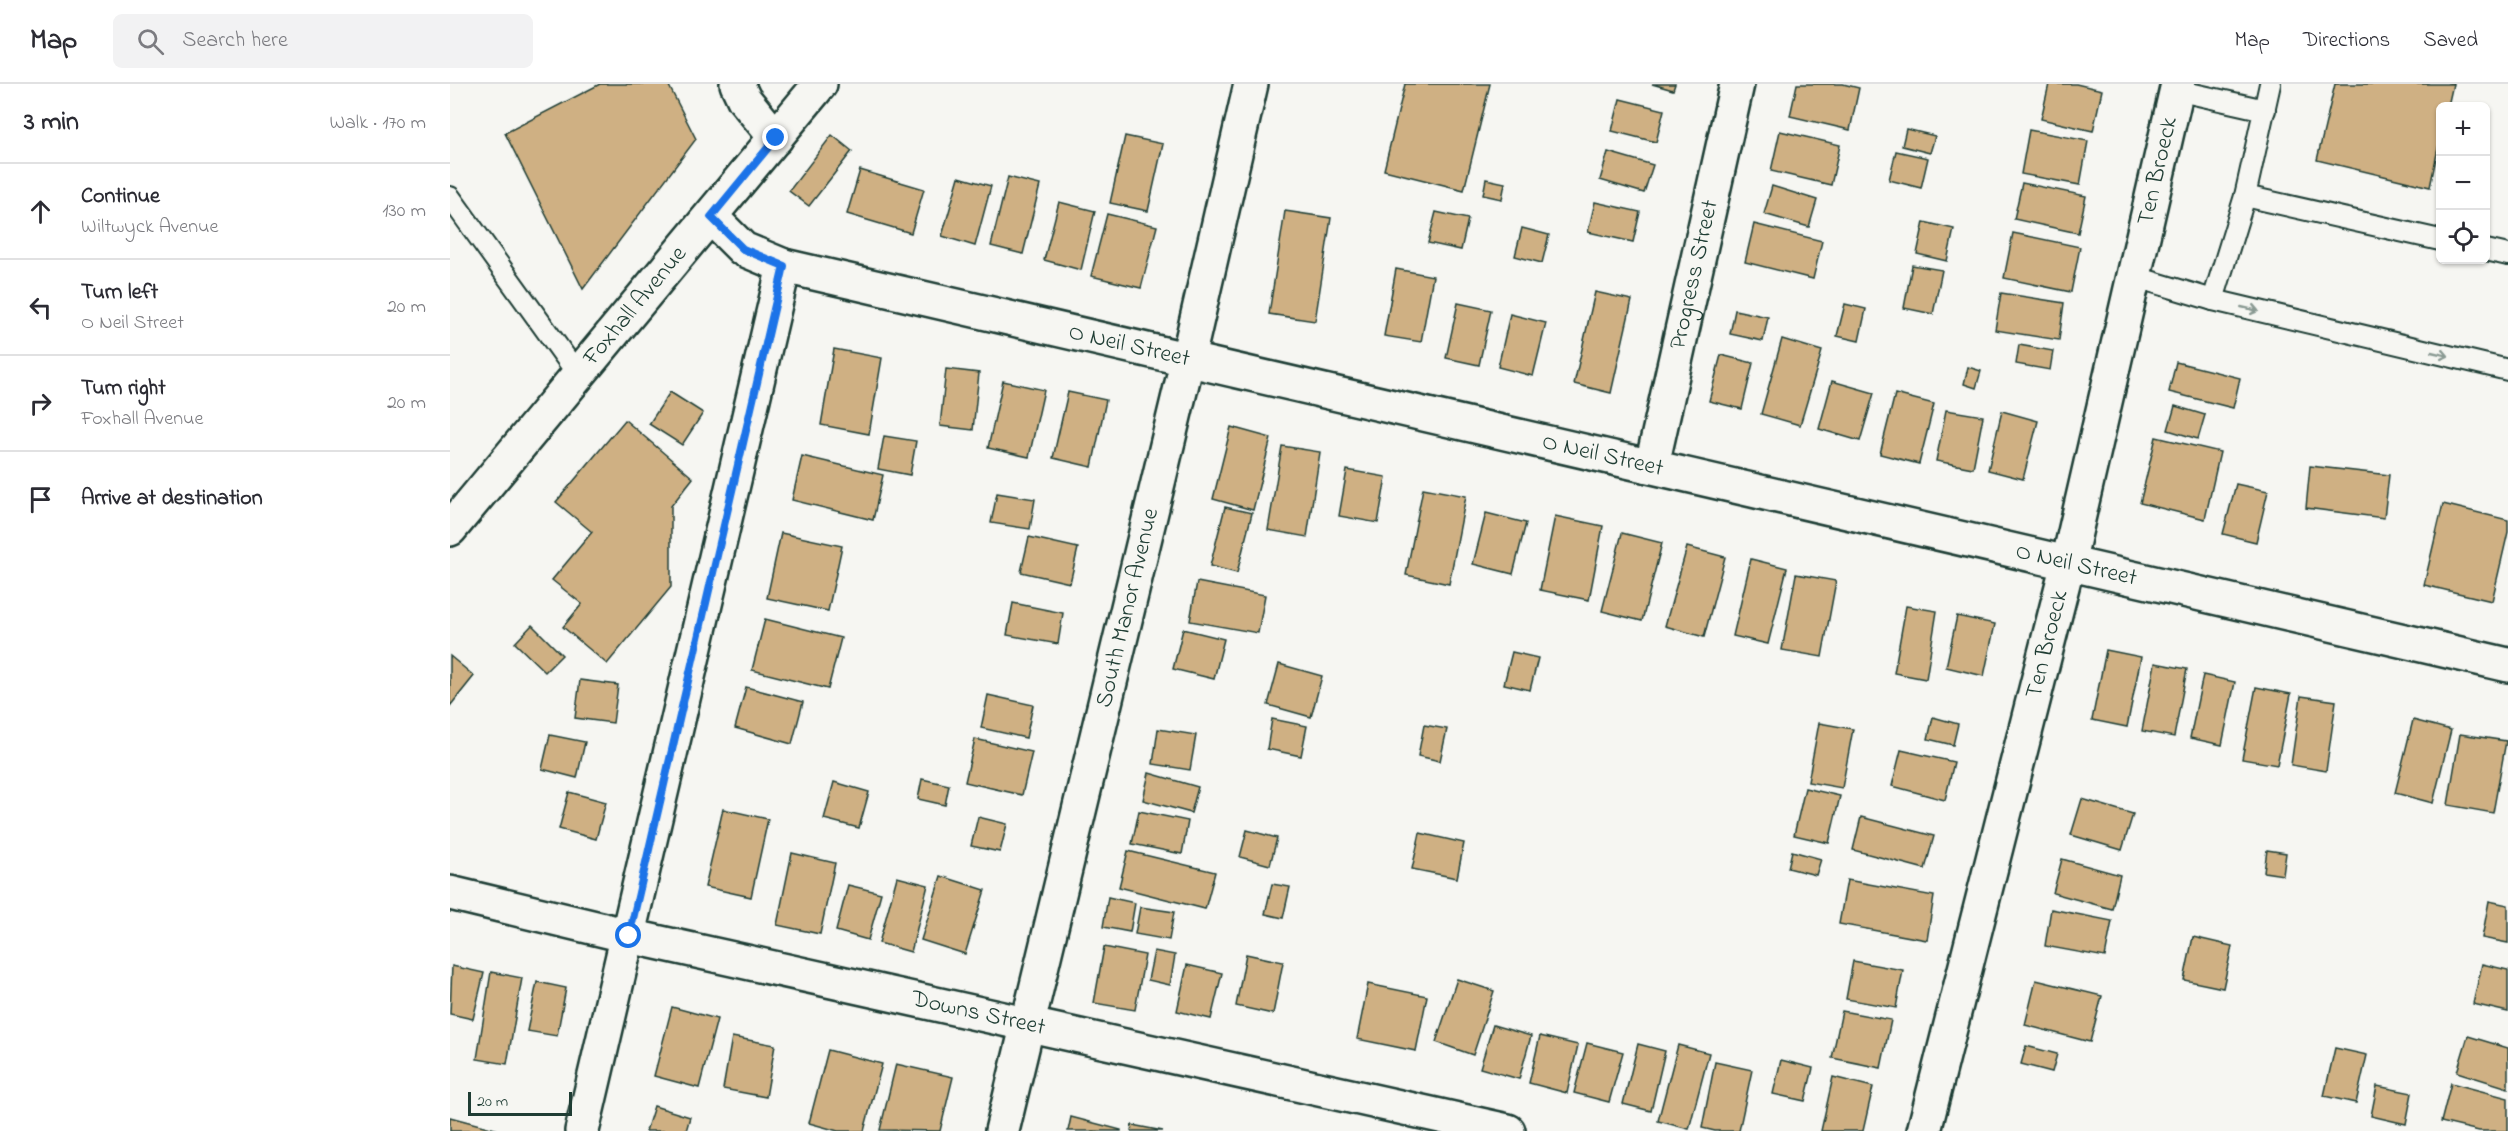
<!DOCTYPE html>
<meta charset="utf-8">
<style>
body{margin:0;font-family:"Indie Flower",sans-serif;background:#f2f2f3;color:#2b2b33}
.controls{position:absolute;right:18px;top:18px;display:grid;overflow:hidden;border-radius:9px;box-shadow:0 2px 4px #0004}
.controls button{width:54px;height:54px;display:grid;place-items:center;padding:0;border:0;border-bottom:2px solid #e1e1e2;background:#fff;color:#2b2b33;font:30px sans-serif}
.scale{position:absolute;left:18px;bottom:15px;width:104px;box-sizing:border-box;padding-left:6px;border:3px solid #1f3d34;border-top:0;font-size:16px;line-height:21px;white-space:nowrap;color:#1f3d34;-webkit-text-stroke:4px #f6f6f2;paint-order:stroke}
.stop{position:absolute;width:18px;height:18px;margin:-14px;border:4px solid #1a73e8;border-radius:50%;background:#fff}
.stop.end{background:#1a73e8;border-color:#fff;box-shadow:0 2px 6px #0008}
.list{margin:0;padding:0;list-style:none}
h2{display:flex;justify-content:space-between;align-items:center;height:78px;margin:0;padding:0 24px;font-size:26px}
h2 small{font-size:20px;font-weight:400;color:#7c7c81}
.list li{display:grid;grid-template-columns:39px 1fr auto;gap:18px;align-items:center;box-sizing:border-box;height:96px;padding:0 24px;border-top:2px solid #e1e1e2}
.list b{display:block;font-size:22px;white-space:nowrap}
.list p{margin:0;font-size:20px;white-space:nowrap;color:#7c7c81}
.list em{font-size:20px;font-style:normal;color:#7c7c81}
.icon{flex:none;width:33px;height:33px;fill:none;stroke:currentColor;stroke-width:2;stroke-linecap:round;stroke-linejoin:round}
.map{position:relative;flex:none;width:2058px;height:1047px;overflow:hidden}
header{display:flex;align-items:center;gap:36px;box-sizing:border-box;height:84px;padding:0 30px;background:#fff;border-bottom:2px solid #e1e1e2}
header strong{font-size:28px}
nav{display:flex;gap:33px;margin-inline-start:auto;font-size:21px}
.search{width:420px;height:54px;background:#f2f2f3;display:flex;align-items:center;gap:15px;box-sizing:border-box;padding:0 21px;border-radius:9px;color:#7c7c81;font-size:22px}
main{display:flex}
aside{flex:1;background:#fff}
.map>svg:first-child{display:block}
.building{fill:#cfb083;stroke:#1f3d34;stroke-width:1.5}
.lines{fill:none;stroke-linecap:round;stroke-linejoin:round}
.lane-casing{stroke:#1f3d34;stroke-width:24}
.street-casing{stroke:#1f3d34;stroke-width:38}
.secondary-casing{stroke:#1f3d34;stroke-width:38}
.lane{stroke:#f6f6f2;stroke-width:20}
.street{stroke:#f6f6f2;stroke-width:33}
.secondary{stroke:#f6f6f2;stroke-width:33}
.oneway{stroke:#8a9a93}
.route{stroke:#1a73e8;stroke-width:8}
.labels{text-anchor:middle;dominant-baseline:central;stroke-width:6;stroke-linejoin:round;paint-order:stroke}
.street-label{font-size:24px;fill:#1f3d34;stroke:#f6f6f2}
</style>
<header>
<strong>Map</strong>
<div class="search"><svg class="icon" aria-label="search" viewBox="0 0 24 24"><circle cx="10" cy="10" r="6"/><path d="M15 15l6 6"/></svg>Search here</div>
<nav><a>Map</a><a>Directions</a><a>Saved</a></nav>
</header>
<main>
<aside>
<h2>3 min<small>Walk · 170 m</small></h2>
<ul class="list">
<li><svg class="icon" aria-label="ahead" viewBox="0 0 24 24"><path d="M12 20V5M6 11l6-6 6 6"/></svg><div><b>Continue</b><p>Wiltwyck Avenue</p></div><em>130 m</em></li>
<li><svg class="icon" aria-label="left" viewBox="0 0 24 24"><path d="M17 20v-9H6M10 6l-5 5 5 5"/></svg><div><b>Turn left</b><p>O Neil Street</p></div><em>20 m</em></li>
<li><svg class="icon" aria-label="right" viewBox="0 0 24 24"><path d="M7 20v-9h11M14 6l5 5-5 5"/></svg><div><b>Turn right</b><p>Foxhall Avenue</p></div><em>20 m</em></li>
<li><svg class="icon" aria-label="arrive" viewBox="0 0 24 24"><path d="M6 21V4h12l-3 4 3 4H6"/></svg><div><b>Arrive at destination</b></div></li>
</ul>
</aside>
<div class="map">
<svg width="2058" height="1047" viewBox="0 0 2058 1047">
<rect width="100%" height="100%" fill="#f6f6f2"/>
<filter id="ink" filterUnits="userSpaceOnUse"><feTurbulence type="fractalNoise" baseFrequency=".0167" numOctaves="2"/><feDisplacementMap in="SourceGraphic" scale="12" xChannelSelector="R" yChannelSelector="G"/><feConvolveMatrix kernelMatrix="1 2 1 2 8 2 1 2 1" color-interpolation-filters="sRGB"/></filter>
<g filter="url(#ink)">
<g class="building">
<path d="M218,0L246,55L133,205L55,49L150,0Z"/>
<path d="M955,0H1040L1014,106L934,86Z"/>
<path d="M1202,0H1225L1223,6Z"/>
<path d="M1347,0H1393L1409,4L1400,46L1340,32Z"/>
<path d="M1599,0H1626L1652,6L1643,47L1591,35Z"/>
<path d="M1885,0H2003L1998,22H1990V55L1980,103L1867,76Z"/>
<path d="M1170,15L1214,26L1206,58L1162,47Z"/>
<path d="M1456,45L1485,52L1480,69L1452,62Z"/>
<path d="M1579,46L1638,57L1630,101L1571,90Z"/>
<path d="M1330,47L1390,61L1381,101L1321,87Z"/>
<path d="M382,51L402,67L359,122L339,107Z"/>
<path d="M675,52L713,60L698,127L660,119Z"/>
<path d="M1446,67L1478,74L1471,104L1439,96Z"/>
<path d="M1158,68L1203,81L1194,109L1150,96Z"/>
<path d="M410,86L474,105L461,149L397,130Z"/>
<path d="M509,93L541,102L525,162L492,152Z"/>
<path d="M558,93L590,101L573,170L541,162Z"/>
<path d="M1036,95L1055,99L1052,115L1033,111Z"/>
<path d="M1572,99L1636,112L1628,149L1564,135Z"/>
<path d="M1322,102L1367,116L1359,143L1314,130Z"/>
<path d="M609,118L645,127L631,186L594,176Z"/>
<path d="M1145,118L1190,128L1183,158L1138,148Z"/>
<path d="M835,127L881,134L865,237L819,230Z"/>
<path d="M986,128L1018,135L1011,166L978,159Z"/>
<path d="M657,130L707,142L691,204L641,192Z"/>
<path d="M1474,138L1504,145L1497,177L1467,170Z"/>
<path d="M1304,140L1372,157L1363,195L1295,178Z"/>
<path d="M1072,144L1099,151L1092,179L1065,172Z"/>
<path d="M1563,149L1630,163L1621,208L1554,194Z"/>
<path d="M1462,181L1492,186L1483,230L1454,224Z"/>
<path d="M946,185L983,192L971,258L934,252Z"/>
<path d="M1145,208L1182,216L1161,309L1124,300Z"/>
<path d="M1551,209L1614,219L1609,256L1545,246Z"/>
<path d="M1008,219L1041,226L1029,281L996,274Z"/>
<path d="M1395,220L1416,225L1409,257L1387,252Z"/>
<path d="M1285,226L1318,233L1313,257L1280,250Z"/>
<path d="M1060,230L1096,239L1083,292L1048,283Z"/>
<path d="M1332,255L1372,267L1350,341L1311,330Z"/>
<path d="M1569,261L1603,267L1600,286L1566,280Z"/>
<path d="M384,265L432,274L419,350L371,341Z"/>
<path d="M1271,271L1303,279L1292,325L1259,317Z"/>
<path d="M1726,278L1790,294L1783,324L1719,308Z"/>
<path d="M1518,283L1531,287L1526,304L1514,300Z"/>
<path d="M496,285L529,289L523,346L490,342Z"/>
<path d="M553,297L594,306L579,373L538,364Z"/>
<path d="M1382,297L1424,309L1410,357L1369,345Z"/>
<path d="M220,308L253,329L232,361L199,340Z"/>
<path d="M618,308L656,316L642,383L603,374Z"/>
<path d="M1445,310L1484,320L1469,380L1430,370Z"/>
<path d="M1725,322L1755,331L1748,355L1718,346Z"/>
<path d="M1496,326L1533,332L1523,384L1486,377Z"/>
<path d="M1552,327L1588,337L1573,395L1538,386Z"/>
<path d="M175,336L243,394L221,422V503L157,580L113,543L132,520L102,496L142,448L106,418Z"/>
<path d="M781,343L821,354L803,426L763,415Z"/>
<path d="M434,352L466,357L460,391L428,385Z"/>
<path d="M1706,353L1770,368L1755,435L1690,419Z"/>
<path d="M832,362L870,368L857,453L818,446Z"/>
<path d="M352,372L433,391L423,436L342,416Z"/>
<path d="M1860,382L1939,391L1934,434L1856,424Z"/>
<path d="M897,386L936,393L928,439L889,432Z"/>
<path d="M1786,400L1818,407L1806,458L1773,450Z"/>
<path d="M973,404L1016,412L999,500L956,491Z"/>
<path d="M547,409L585,415L580,445L541,439Z"/>
<path d="M1993,420L2058,436V448L2042,517L1974,501Z"/>
<path d="M775,423L802,429L787,489L760,482Z"/>
<path d="M1036,429L1076,439L1063,490L1023,480Z"/>
<path d="M1105,432L1153,442L1139,516L1090,506Z"/>
<path d="M331,449L392,462L378,527L317,514Z"/>
<path d="M1172,449L1212,459L1192,537L1152,527Z"/>
<path d="M579,453L628,464L620,499L571,488Z"/>
<path d="M1237,463L1275,473L1254,553L1215,542Z"/>
<path d="M1301,475L1337,484L1318,560L1283,552Z"/>
<path d="M1346,490L1386,497L1372,573L1332,566Z"/>
<path d="M747,498L815,511L808,549L740,537Z"/>
<path d="M563,519L613,529L608,560L557,551Z"/>
<path d="M1456,522L1487,527L1476,595L1444,589Z"/>
<path d="M1507,532L1545,540L1534,592L1496,583Z"/>
<path d="M315,535L391,554L378,605L302,586Z"/>
<path d="M82,541L112,571L95,588L65,559Z"/>
<path d="M733,545L774,555L764,595L723,585Z"/>
<path d="M1656,566L1691,573L1677,643L1642,636Z"/>
<path d="M1062,568L1088,574L1080,606L1054,600Z"/>
<path d="M0,572L24,592L0,622Z"/>
<path d="M1705,579L1737,585L1724,653L1692,647Z"/>
<path d="M829,580L872,592L861,633L818,621Z"/>
<path d="M1753,591L1785,598L1772,661L1740,654Z"/>
<path d="M130,596L168,601L163,639L125,634Z"/>
<path d="M296,603L353,618L342,660L285,644Z"/>
<path d="M1806,603L1841,610L1827,681L1792,675Z"/>
<path d="M538,611L583,621L576,654L531,644Z"/>
<path d="M1851,612L1886,617L1876,687L1841,681Z"/>
<path d="M1483,633L1508,640L1503,661L1478,655Z"/>
<path d="M822,635L857,642L851,672L817,665Z"/>
<path d="M1963,636L2001,646L1983,719L1945,709Z"/>
<path d="M1369,639L1403,645L1392,704L1358,698Z"/>
<path d="M974,641L997,645L990,677L968,672Z"/>
<path d="M708,645L746,651L740,686L703,680Z"/>
<path d="M2010,650L2056,657L2043,729L1998,721Z"/>
<path d="M100,651L135,658L127,694L92,685Z"/>
<path d="M525,655L582,668L572,711L515,698Z"/>
<path d="M1451,666L1504,678L1495,716L1442,702Z"/>
<path d="M699,689L748,703L741,729L693,716Z"/>
<path d="M472,695L499,701L495,721L468,715Z"/>
<path d="M384,698L419,708L409,744L374,735Z"/>
<path d="M1355,704L1390,712L1379,759L1344,751Z"/>
<path d="M119,708L156,718L146,755L109,745Z"/>
<path d="M1632,715L1683,730L1672,766L1621,751Z"/>
<path d="M273,725L318,735L301,813L255,803Z"/>
<path d="M689,727L738,737L732,770L682,760Z"/>
<path d="M528,733L557,740L550,768L521,762Z"/>
<path d="M1411,733L1484,752L1475,785L1403,766Z"/>
<path d="M797,746L827,754L820,781L790,773Z"/>
<path d="M970,749L1014,759L1007,794L962,785Z"/>
<path d="M1817,766L1836,769L1833,791L1814,788Z"/>
<path d="M678,767L765,788L755,825L669,803Z"/>
<path d="M1342,767L1371,775L1366,791L1338,784Z"/>
<path d="M342,769L385,779L370,850L327,841Z"/>
<path d="M1612,775L1670,791L1662,825L1603,809Z"/>
<path d="M491,792L535,806L515,870L471,856Z"/>
<path d="M447,793L478,801L461,868L429,859Z"/>
<path d="M1397,796L1484,812L1477,856L1389,840Z"/>
<path d="M822,800L840,803L833,834L815,830Z"/>
<path d="M398,801L431,809L418,856L386,847Z"/>
<path d="M658,813L685,819L680,848L653,843Z"/>
<path d="M2039,817L2058,821V859L2032,854Z"/>
<path d="M690,823L724,828L719,856L685,850Z"/>
<path d="M1601,825L1662,837L1655,873L1595,862Z"/>
<path d="M1743,853L1782,862L1773,904L1734,896Z"/>
<path d="M654,863L695,871L685,926L644,919Z"/>
<path d="M704,867L725,871L720,901L698,896Z"/>
<path d="M796,870L833,878L823,930L786,922Z"/>
<path d="M1403,877L1453,886L1446,924L1396,915Z"/>
<path d="M2032,880L2058,886V928L2023,920Z"/>
<path d="M737,881L772,889L761,935L727,927Z"/>
<path d="M2,882L34,889L23,935L0,930Z"/>
<path d="M41,888L72,894L57,980L27,975Z"/>
<path d="M1007,895L1044,907L1023,971L986,958Z"/>
<path d="M1586,896L1652,912L1640,958L1575,941Z"/>
<path d="M87,898L116,904L107,952L77,947Z"/>
<path d="M918,900L977,912L966,967L907,955Z"/>
<path d="M222,923L267,935L249,1004L204,992Z"/>
<path d="M1392,927L1441,936L1431,984L1382,974Z"/>
<path d="M1043,941L1081,952L1069,995L1030,984Z"/>
<path d="M1090,952L1128,961L1117,1009L1079,999Z"/>
<path d="M2018,952L2058,964V1004L2007,988Z"/>
<path d="M282,953L325,961L316,1013L273,1005Z"/>
<path d="M1137,959L1173,968L1159,1018L1124,1009Z"/>
<path d="M1188,960L1215,967L1201,1027L1173,1020Z"/>
<path d="M1228,961L1259,969L1239,1045L1208,1037Z"/>
<path d="M1576,962L1607,970L1602,988L1571,980Z"/>
<path d="M1885,964L1917,971L1906,1019L1874,1012Z"/>
<path d="M378,966L432,980L414,1047H388L359,1039Z"/>
<path d="M1331,976L1363,984L1355,1017L1323,1010Z"/>
<path d="M1265,978L1302,986L1289,1047H1265L1252,1044Z"/>
<path d="M446,980L503,993L490,1047L430,1046Z"/>
<path d="M1383,993L1423,1003L1413,1047H1371Z"/>
<path d="M2001,999L2058,1014V1047H2029L1991,1038Z"/>
<path d="M1927,1002L1962,1009L1956,1040L1921,1032Z"/>
<path d="M204,1022L240,1033L236,1047H196Z"/>
<path d="M0,1033L49,1046V1047H0Z"/>
<path d="M621,1033L671,1046V1047H618Z"/>
<path d="M682,1041L713,1047H681Z"/>
</g>
<g class="lines">
<g class="lane-casing">
<g id="lane">
<path d="M1820,0L1795,112L1990,156"/>
<path d="M1726,6L1815,26"/>
<path d="M0,113L129,292"/>
<path d="M2036,166L2058,171"/>
<path d="M1683,192L1763,216L2058,286"/>
<path d="M1763,216L1795,112"/>
</g>
</g>
<g class="street-casing">
<g id="street">
<path d="M287,0L294,15L326,54"/>
<path id="s1" d="M1202,381L1287,0"/>
<path id="s2" d="M0,809L179,852L1058,1047"/>
<path d="M132,1047L334,182"/>
<path id="s3" d="M552,1047L738,274L801,0"/>
<path id="s4" d="M1474,1047L1618,479L1728,0"/>
</g>
</g>
<g class="secondary-casing">
<g id="secondary">
<path id="s5" d="M261,133L293,165L334,182L2058,581"/>
<path id="s6" d="M0,445L370,0"/>
</g>
</g>
<use href="#lane" class="lane"/>
<use href="#street" class="street"/>
<use href="#secondary" class="secondary"/>
</g>
<defs><path id="oneway-shaft" d="M-6 0H5M1.5-3L5.5 0L1.5 3" fill="none" stroke-width="1.6" stroke-linecap="round" stroke-linejoin="round" transform="scale(1.5)"/></defs>
<g class="oneway">
<use href="#oneway-shaft" transform="translate(1800 225) rotate(13)"/>
<use href="#oneway-shaft" transform="translate(1990 270) rotate(13)"/>
</g>
</g>
<g class="lines" filter="url(#ink)">
<path class="route" d="M179,852L334,182L293,165L261,133L326,54"/>
</g>
<g class="labels">
<g class="street-label">
<text stroke="none"><textPath href="#s4" startOffset="988">Ten Broeck</textPath></text>
<text stroke="none"><textPath href="#s1" startOffset="195">Progress Street</textPath></text>
<text stroke="none"><textPath href="#s6" startOffset="290">Foxhall Avenue</textPath></text>
<text stroke="none"><textPath href="#s5" startOffset="444">O Neil Street</textPath></text>
<text stroke="none"><textPath href="#s5" startOffset="930">O Neil Street</textPath></text>
<text stroke="none"><textPath href="#s5" startOffset="1416">O Neil Street</textPath></text>
<text stroke="none"><textPath href="#s3" startOffset="538">South Manor Avenue</textPath></text>
<text stroke="none"><textPath href="#s4" startOffset="502">Ten Broeck</textPath></text>
<text stroke="none"><textPath href="#s2" startOffset="542">Downs Street</textPath></text>
</g>
</g>
</svg>
<div class="controls">
<button>+</button>
<button>−</button>
<button><svg class="icon" aria-label="locate" viewBox="0 0 24 24"><circle cx="12" cy="12" r="6"/><path d="M12 2v4M12 18v4M2 12h4M18 12h4"/></svg></button>
</div>
<div class="scale">20 m</div>
<div class="stop" style="left:179px;top:852px"></div>
<div class="stop end" style="left:326px;top:54px"></div>
</div>
</main>
